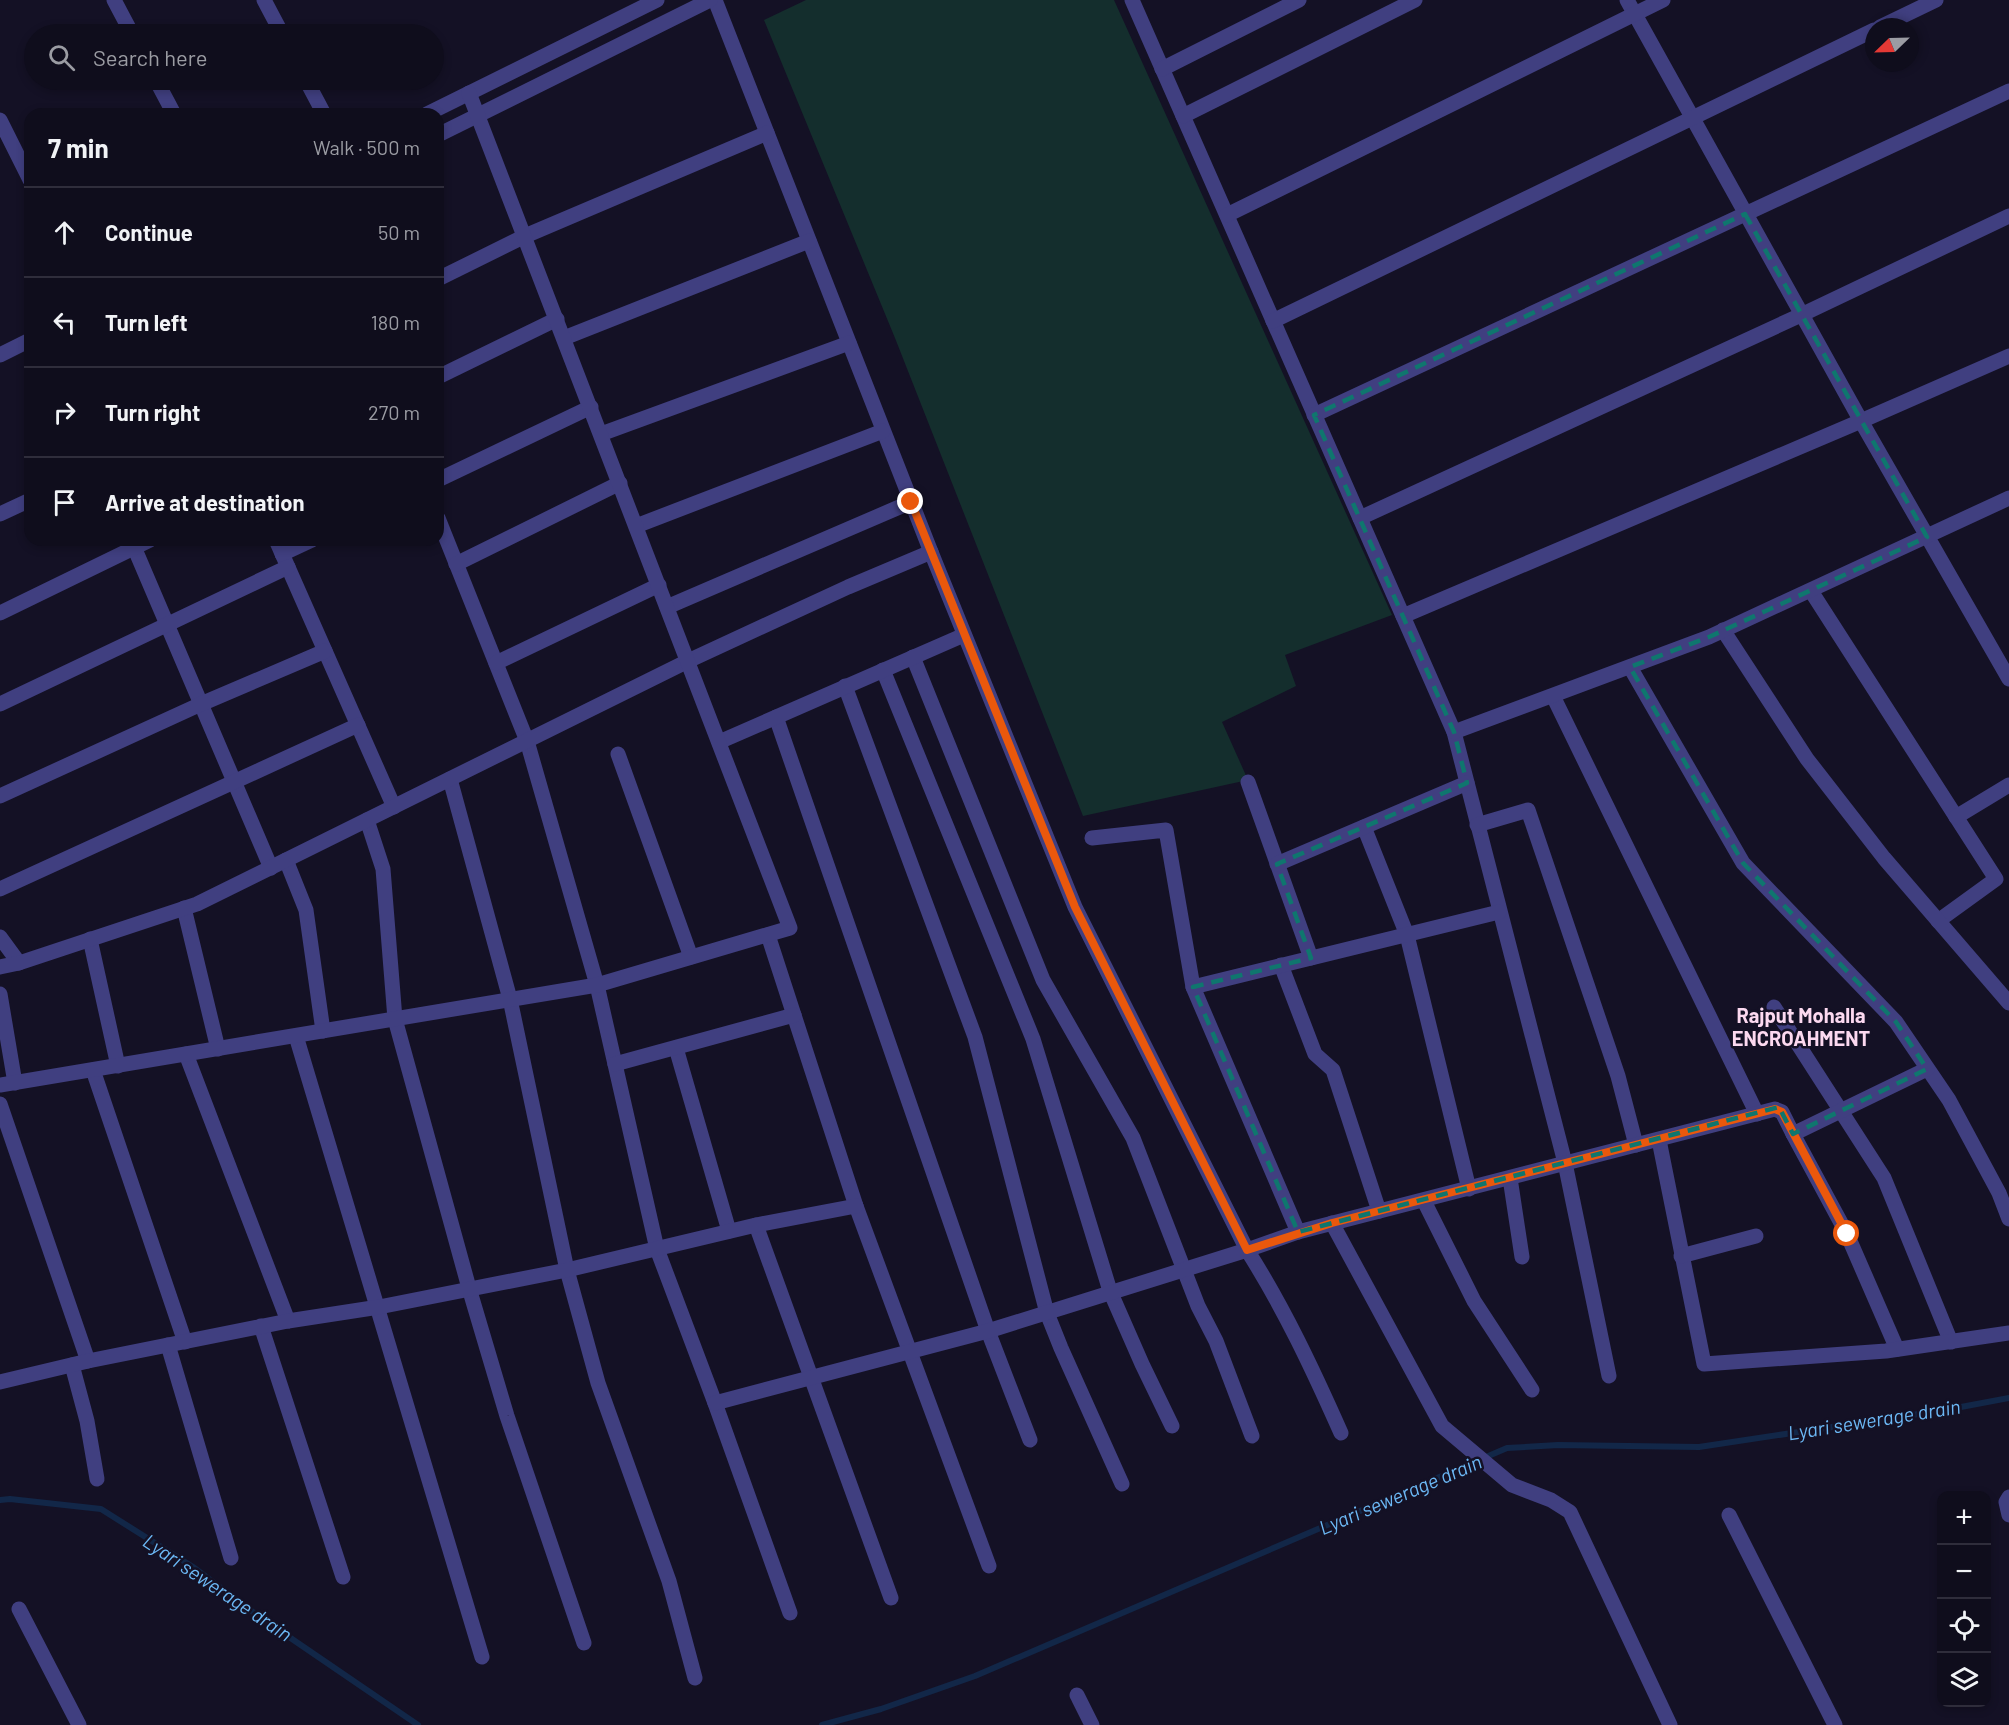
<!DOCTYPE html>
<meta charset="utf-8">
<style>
body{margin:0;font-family:Barlow,sans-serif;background:#1d1b29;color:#f1f3f6}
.controls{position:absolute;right:18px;bottom:18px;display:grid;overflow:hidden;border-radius:12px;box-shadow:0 3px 9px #0003}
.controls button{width:54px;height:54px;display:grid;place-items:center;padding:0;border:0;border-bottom:2px solid #2f2d3b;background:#0f0d1c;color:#f1f3f6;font:30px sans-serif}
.compass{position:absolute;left:1865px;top:18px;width:54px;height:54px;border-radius:50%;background:#0f0d1c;box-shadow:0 3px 9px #0003;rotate:247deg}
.stop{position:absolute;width:18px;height:18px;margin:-14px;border:4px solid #ea580c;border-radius:50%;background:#fff}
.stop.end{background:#ea580c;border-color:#fff;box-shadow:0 2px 6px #0008}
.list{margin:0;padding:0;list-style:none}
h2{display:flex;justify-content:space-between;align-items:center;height:78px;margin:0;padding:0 24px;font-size:26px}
h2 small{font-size:20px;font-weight:400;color:#9b9ca3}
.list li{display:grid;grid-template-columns:39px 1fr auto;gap:18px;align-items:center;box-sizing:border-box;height:90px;padding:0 24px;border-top:2px solid #2f2d3b}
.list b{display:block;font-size:22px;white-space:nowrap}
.list em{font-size:20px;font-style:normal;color:#9b9ca3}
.icon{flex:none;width:33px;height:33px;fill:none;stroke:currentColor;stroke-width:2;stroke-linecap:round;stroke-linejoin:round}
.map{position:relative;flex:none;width:2009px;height:1725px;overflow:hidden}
.search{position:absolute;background:#0f0d1c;box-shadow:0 3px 9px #0003;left:24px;top:24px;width:420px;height:66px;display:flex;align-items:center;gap:15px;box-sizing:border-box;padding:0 21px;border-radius:33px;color:#9b9ca3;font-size:22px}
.panel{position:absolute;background:#0f0d1c;box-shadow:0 3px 9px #0003;left:24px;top:108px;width:420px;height:438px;border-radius:18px}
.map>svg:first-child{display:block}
.green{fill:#142e2d}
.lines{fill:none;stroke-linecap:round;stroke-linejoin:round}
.stream{stroke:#122748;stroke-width:6}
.minor{stroke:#403f80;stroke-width:15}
.route{stroke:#ea580c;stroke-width:8}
.marked{fill:none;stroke:#0f766e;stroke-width:4.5;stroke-dasharray:12 8;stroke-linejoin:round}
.labels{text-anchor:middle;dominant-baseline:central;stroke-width:5;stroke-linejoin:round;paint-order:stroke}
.neighbourhood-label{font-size:20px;font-weight:bold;fill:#fcd9f0;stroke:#141125}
.water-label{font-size:20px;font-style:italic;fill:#6cb8f5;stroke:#141125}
</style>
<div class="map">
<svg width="2009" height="1725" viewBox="0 0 2009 1725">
<rect width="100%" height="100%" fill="#141125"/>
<path class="green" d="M806,0H1114L1392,615L1285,655L1296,686L1222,722L1248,780L1083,816L895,338L764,20Z"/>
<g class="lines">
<g class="stream">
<path d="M0,1500L10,1499L101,1509L193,1567L254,1613L418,1725"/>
<path d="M822,1725L881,1709L975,1676L1507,1448L1558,1445L1699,1447L1945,1410L2009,1398"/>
</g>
<g class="minor">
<path d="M114,0L132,34"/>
<path d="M264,0L282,34"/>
<path d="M715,0L931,552L1075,907L1247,1250C1284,1308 1313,1370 1341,1433"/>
<path d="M1132,0L1454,732L1565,1163L1609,1376"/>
<path d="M1627,0L1861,421L2009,679"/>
<path d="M1880,27L1936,0"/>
<path d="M1162,69L1299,0"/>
<path d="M156,80L174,114"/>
<path d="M306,80L324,114"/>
<path d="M427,114L657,0"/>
<path d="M1183,116L1415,0"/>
<path d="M0,120L30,180"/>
<path d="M438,135L710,0"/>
<path d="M1227,215L1663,0"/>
<path d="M438,279L525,236L767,133"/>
<path d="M1273,321L1874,30"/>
<path d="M564,338L809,241"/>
<path d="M0,355L30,340"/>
<path d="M438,377L557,319"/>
<path d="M1314,415L2009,91"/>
<path d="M601,434L849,343"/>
<path d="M438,480L591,407"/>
<path d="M0,514L30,500"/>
<path d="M438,518L527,741L597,985L657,1249L715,1403L790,1613"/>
<path d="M1360,518L1801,315L2009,216"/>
<path d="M636,526L883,431"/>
<path d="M131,540L271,868"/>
<path d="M276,540L394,807"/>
<path d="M282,554L312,540"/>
<path d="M456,564L620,483"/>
<path d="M1811,591L1996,879L1938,921"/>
<path d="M667,607L911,502"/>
<path d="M0,613L150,540"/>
<path d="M1403,616L1861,421L2009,356"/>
<path d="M1723,630L1807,759L1884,858L2009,1003"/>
<path d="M913,657L1043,980L1133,1138L1198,1306L1216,1341L1252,1436"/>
<path d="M496,663L659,585"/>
<path d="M1630,667L1743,863L1896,1022L1949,1100L1999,1193L2009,1219"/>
<path d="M883,670L1033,1039L1110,1291L1142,1364L1172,1426"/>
<path d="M845,686L975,1037L1047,1313L1061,1348L1122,1484"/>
<path d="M1553,696L1757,1114"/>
<path d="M0,704L288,567"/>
<path d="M776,717L988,1331L1030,1440"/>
<path d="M1454,732L1709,637L2009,498"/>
<path d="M719,742L964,635"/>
<path d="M618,754L691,957"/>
<path d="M450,779L510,999L567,1270L598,1383L669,1581L695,1678"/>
<path d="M1248,782L1311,958"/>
<path d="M0,796L201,704L325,651"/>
<path d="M1956,817L2009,785"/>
<path d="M367,820L383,869L395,1019L469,1288L507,1416L584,1643"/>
<path d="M1477,825L1528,810L1618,1076L1636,1145"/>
<path d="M1364,827L1407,935L1469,1189"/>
<path d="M1092,838L1166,830L1193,987L1298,1232"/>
<path d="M286,860L306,910L323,1031"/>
<path d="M1277,864L1467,783"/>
<path d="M0,889L358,725"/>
<path d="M184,908L218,1049"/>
<path d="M768,935L856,1206L989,1566"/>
<path d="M0,937L19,963"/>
<path d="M90,939L118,1066"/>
<path d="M1281,965L1315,1054L1333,1070L1379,1211"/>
<path d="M0,967L19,963L197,904L688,661L848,587L931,552"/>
<path d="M1193,987L1499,912"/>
<path d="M0,994L15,1083"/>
<path d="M1774,1007L1884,1178L1951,1342"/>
<path d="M296,1036L482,1657"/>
<path d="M676,1048L729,1231"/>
<path d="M186,1054L288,1321"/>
<path d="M615,1064L794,1015"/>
<path d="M93,1070L185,1342"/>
<path d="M0,1085L597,985L790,928L469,93"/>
<path d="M0,1104L88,1361"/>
<path d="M1793,1134L1847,1234L1897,1349"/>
<path d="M1659,1140L1704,1364L1886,1351L2009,1333"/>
<path d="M1510,1178L1522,1257"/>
<path d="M1424,1201L1474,1301L1532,1390"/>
<path d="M1332,1223L1442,1426L1512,1485L1551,1500L1570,1512L1670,1725"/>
<path d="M756,1225L891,1598"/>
<path d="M1681,1256L1756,1236"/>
<path d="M261,1326L343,1577"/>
<path d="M168,1345L231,1558"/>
<path d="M72,1365L87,1421L97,1479"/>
<path d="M0,1382L88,1361L288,1321L379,1307L567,1270L756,1225L856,1206"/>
<path d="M715,1403L988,1331L1247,1250L1298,1232L1775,1109L1782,1112L1793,1134L1927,1069"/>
<path d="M2009,1497L2006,1502L2009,1515"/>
<path d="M1729,1515L1835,1725"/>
<path d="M19,1609L79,1725"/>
<path d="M1077,1695L1092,1725"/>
</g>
</g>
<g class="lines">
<path class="route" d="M911,502L1075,907L1247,1250L1332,1223L1775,1109L1782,1112L1847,1234"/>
</g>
<path class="marked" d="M1745,214L1927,537L1709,637L1630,667L1743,863L1896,1022L1927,1069L1793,1134L1779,1107L1298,1232L1193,987L1311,958L1277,864L1467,783L1454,732L1314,415Z"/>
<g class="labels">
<g class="neighbourhood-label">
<text x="1801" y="1015">Rajput Mohalla<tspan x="1801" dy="23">ENCROAHMENT</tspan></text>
</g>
<g class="water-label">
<text transform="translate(1874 1419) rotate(-9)">Lyari sewerage drain</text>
<text transform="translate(1400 1494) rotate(-23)">Lyari sewerage drain</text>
<text transform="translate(218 1587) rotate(34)">Lyari sewerage drain</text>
</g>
</g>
</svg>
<div class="controls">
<button>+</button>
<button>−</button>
<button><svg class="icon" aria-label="locate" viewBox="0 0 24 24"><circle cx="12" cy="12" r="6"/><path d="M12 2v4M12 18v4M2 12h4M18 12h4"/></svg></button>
<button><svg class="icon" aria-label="layers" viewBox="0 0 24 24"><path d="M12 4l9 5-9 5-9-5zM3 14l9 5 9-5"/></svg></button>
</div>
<svg class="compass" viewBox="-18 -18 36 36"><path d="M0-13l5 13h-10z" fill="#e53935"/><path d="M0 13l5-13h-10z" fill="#9b9ca3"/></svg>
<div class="stop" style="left:1847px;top:1234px"></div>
<div class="stop end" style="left:911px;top:502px"></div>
<div class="search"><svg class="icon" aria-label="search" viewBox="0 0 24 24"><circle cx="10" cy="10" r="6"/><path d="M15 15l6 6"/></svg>Search here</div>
<section class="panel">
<h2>7 min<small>Walk · 500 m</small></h2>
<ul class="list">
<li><svg class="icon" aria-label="ahead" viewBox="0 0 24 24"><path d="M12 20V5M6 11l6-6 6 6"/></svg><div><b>Continue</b></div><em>50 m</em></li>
<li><svg class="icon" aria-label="left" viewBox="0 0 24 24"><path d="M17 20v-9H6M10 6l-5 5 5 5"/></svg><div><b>Turn left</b></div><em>180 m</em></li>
<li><svg class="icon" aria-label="right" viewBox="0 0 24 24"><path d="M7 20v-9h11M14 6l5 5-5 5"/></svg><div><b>Turn right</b></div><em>270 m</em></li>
<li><svg class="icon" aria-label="arrive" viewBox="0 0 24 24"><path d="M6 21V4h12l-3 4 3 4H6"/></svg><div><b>Arrive at destination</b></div></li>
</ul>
</section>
</div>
